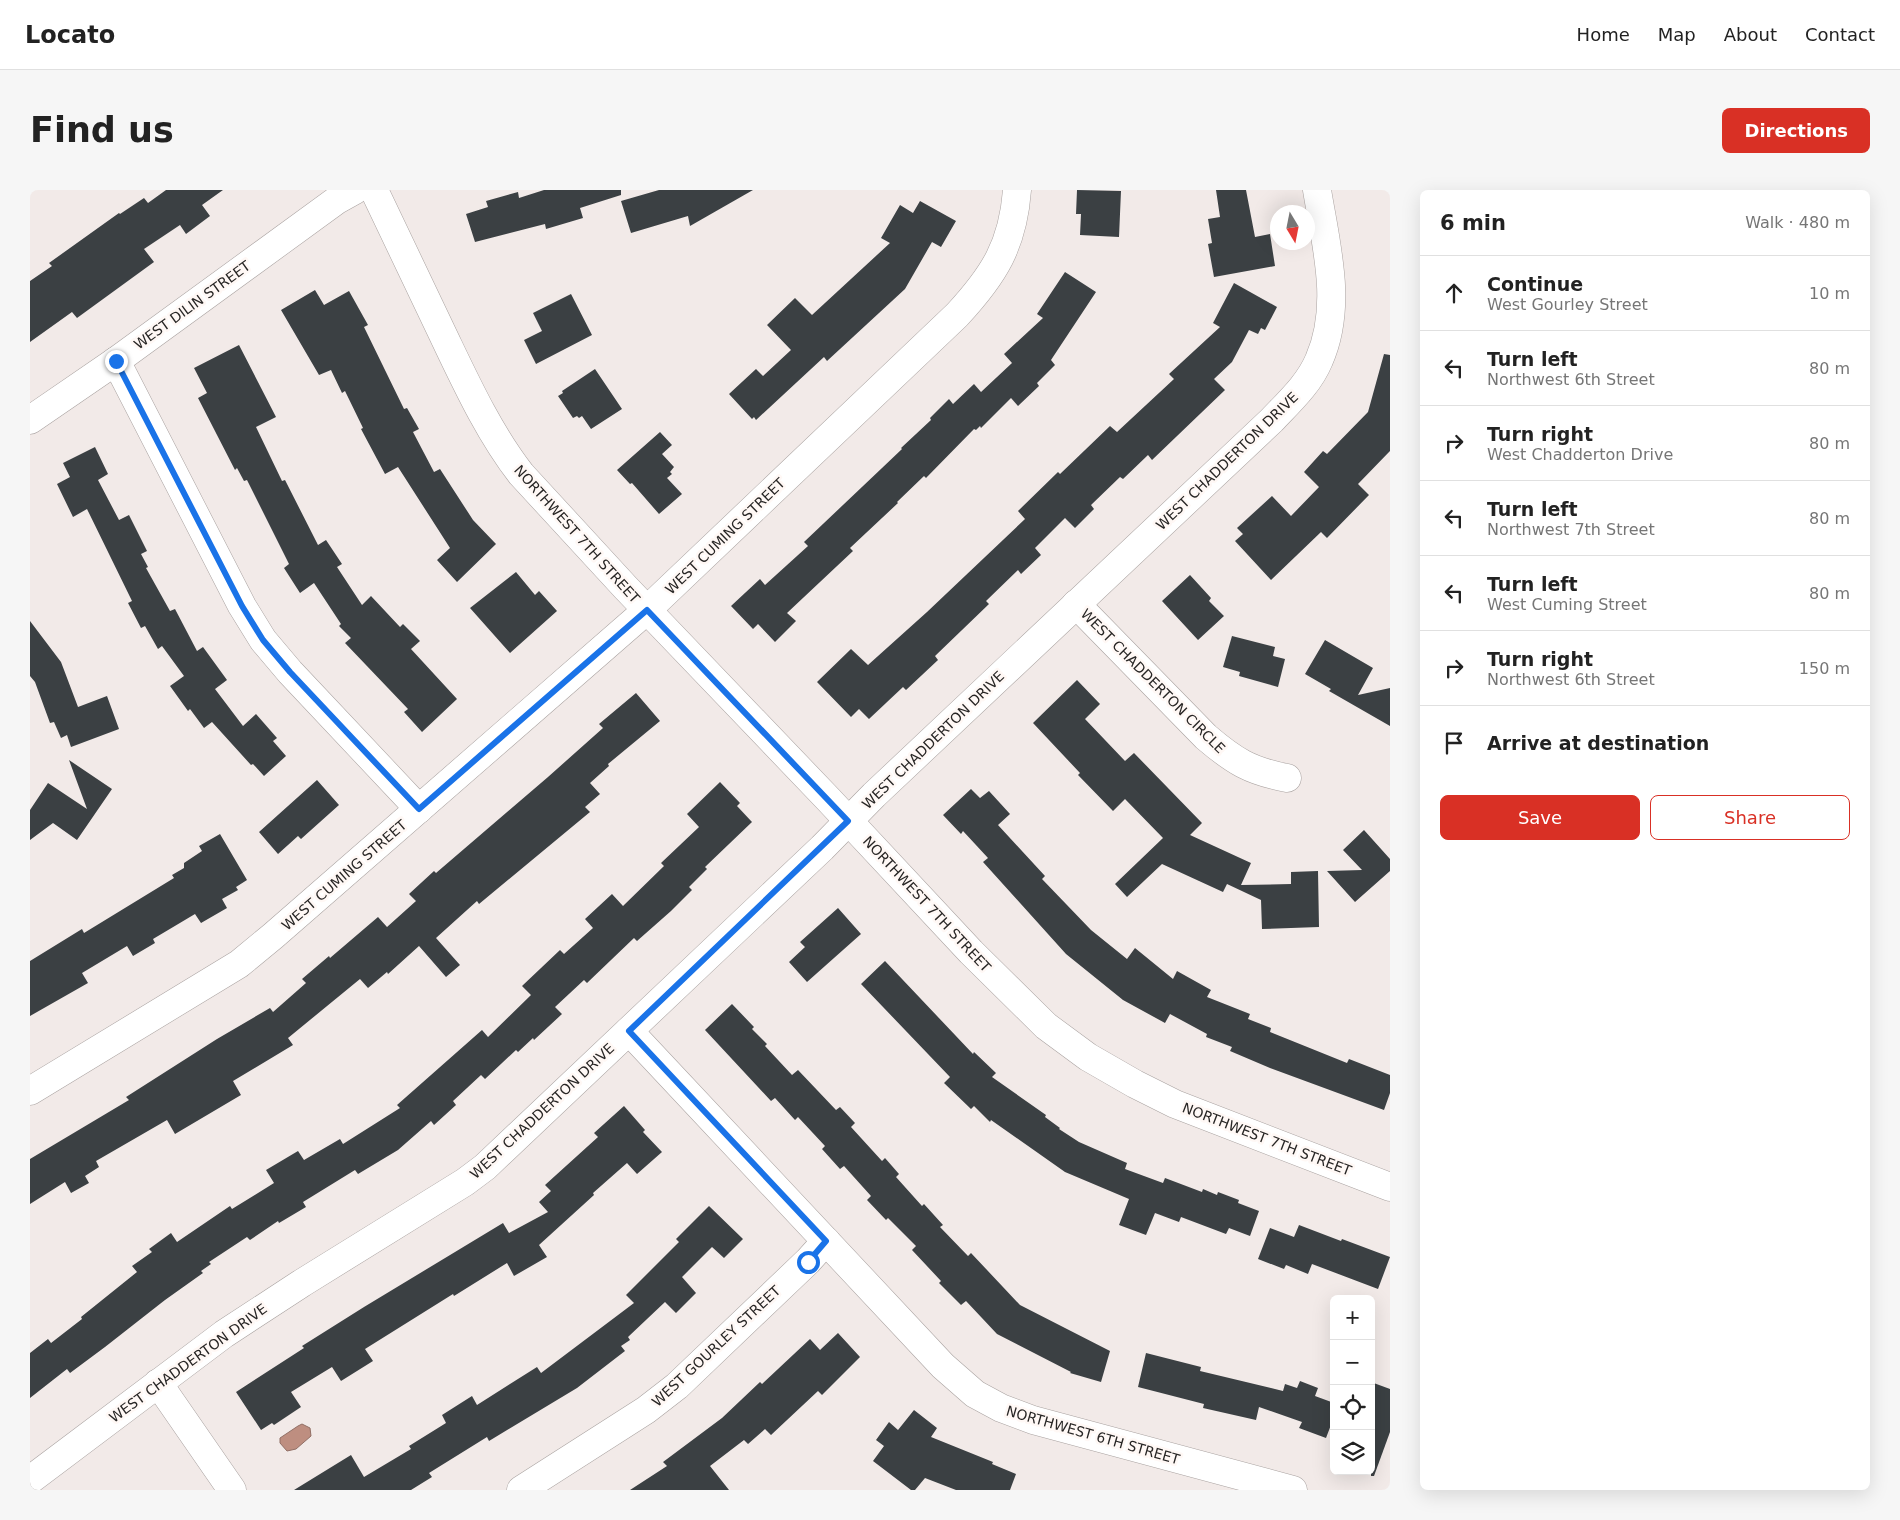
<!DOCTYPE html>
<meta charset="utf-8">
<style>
body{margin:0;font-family:"DejaVu Sans",sans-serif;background:#f6f6f6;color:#222}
.controls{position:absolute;right:15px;bottom:15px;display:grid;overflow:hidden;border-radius:8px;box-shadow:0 5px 20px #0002}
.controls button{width:45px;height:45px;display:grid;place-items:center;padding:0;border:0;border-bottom:1px solid #e0e0e0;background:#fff;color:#222;font:25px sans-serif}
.compass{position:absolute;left:1240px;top:15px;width:45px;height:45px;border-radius:50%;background:#fff;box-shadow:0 5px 20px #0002;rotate:170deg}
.stop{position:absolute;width:15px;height:15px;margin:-11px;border:4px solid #1a73e8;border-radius:50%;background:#fff}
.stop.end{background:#1a73e8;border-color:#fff;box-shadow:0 1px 5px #0008}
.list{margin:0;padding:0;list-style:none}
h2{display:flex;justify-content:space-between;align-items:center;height:65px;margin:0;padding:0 20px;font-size:21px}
h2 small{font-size:16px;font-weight:400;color:#767676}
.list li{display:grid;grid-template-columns:32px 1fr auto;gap:15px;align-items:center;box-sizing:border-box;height:75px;padding:0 20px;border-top:1px solid #e0e0e0}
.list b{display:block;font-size:19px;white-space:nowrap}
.list p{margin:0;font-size:16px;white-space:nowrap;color:#767676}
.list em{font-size:16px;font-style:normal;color:#767676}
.actions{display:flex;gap:10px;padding:15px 20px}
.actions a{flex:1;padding:11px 0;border:1px solid #d93025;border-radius:8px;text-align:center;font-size:18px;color:#d93025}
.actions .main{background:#d93025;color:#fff}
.icon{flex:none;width:28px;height:28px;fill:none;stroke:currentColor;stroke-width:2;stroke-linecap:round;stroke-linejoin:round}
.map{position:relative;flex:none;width:1360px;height:1300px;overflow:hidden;border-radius:8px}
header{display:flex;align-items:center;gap:30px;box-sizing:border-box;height:70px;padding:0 25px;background:#fff;border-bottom:1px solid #e0e0e0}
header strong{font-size:24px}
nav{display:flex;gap:28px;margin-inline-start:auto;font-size:18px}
.intro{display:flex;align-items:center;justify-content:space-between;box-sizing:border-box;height:120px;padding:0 30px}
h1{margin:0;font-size:35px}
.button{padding:12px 22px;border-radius:8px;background:#d93025;color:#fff;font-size:18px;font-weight:700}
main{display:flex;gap:30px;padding:0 30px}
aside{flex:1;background:#fff;border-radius:8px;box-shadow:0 5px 20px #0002}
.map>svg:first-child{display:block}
.water{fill:#be8e80;stroke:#916f65}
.building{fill:#3b4043}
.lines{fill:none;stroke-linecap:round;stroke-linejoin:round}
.street-casing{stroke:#a9a2a0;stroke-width:29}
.street{stroke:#fff;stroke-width:28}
.route{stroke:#1a73e8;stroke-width:6}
.labels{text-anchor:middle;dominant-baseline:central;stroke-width:5;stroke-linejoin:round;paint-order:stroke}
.street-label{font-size:14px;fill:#282625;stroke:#fff8f5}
</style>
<header>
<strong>Locato</strong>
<nav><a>Home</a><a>Map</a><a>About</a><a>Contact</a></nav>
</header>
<div class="intro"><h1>Find us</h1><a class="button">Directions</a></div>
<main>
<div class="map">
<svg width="1360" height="1300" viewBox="0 0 1360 1300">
<rect width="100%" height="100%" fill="#f2eae8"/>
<path class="water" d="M272,1234L280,1238L281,1246L266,1259L257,1261L250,1253V1248L268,1236Z"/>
<g class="building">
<path d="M136,0H193L172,15L180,26L156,44L150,35L114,59L124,72L47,128L42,122L0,152V91L22,76L19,73L89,23L90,24L114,8L118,13Z"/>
<path d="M514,0H591V5L550,18L553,28L516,39L515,34L445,52L436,24L458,17L456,11L488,2L489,8Z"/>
<path d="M629,0H723L660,36L658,26L601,43L591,11Z"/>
<path d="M1047,0L1091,1L1089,47L1050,45L1051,24H1046Z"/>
<path d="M1186,0H1216L1225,47L1240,44L1245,76L1184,87L1178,54L1182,53L1178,29L1190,27Z"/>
<path d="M890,11L926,31L911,57L902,52L875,99L797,171L794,167L726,230L724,227L722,229L699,204L726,179L733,186L761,160L737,135L765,108L782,125L860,53L851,48L870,15L883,23Z"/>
<path d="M1035,82L1066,102L1021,170L1025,175L1007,193L1009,196L988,216L981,208L951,238L950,236L946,240L944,239L896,288L894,286L867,312L868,313L820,358L823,361L757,423L766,431L745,452L728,434L723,439L701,416L730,389L735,395L778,356L774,352L852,278L872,259L871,258L901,230L900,228L919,209L923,214L944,194L951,202L982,173L974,164L1013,128L1007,124Z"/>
<path d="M1204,93L1247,117L1235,140L1231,138L1228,144L1219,140L1202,172L1184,189L1195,200L1122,270L1118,265L1093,289L1090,287L1061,315L1064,319L1045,338L1035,328L1005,358L1011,365L991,384L988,380L956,411L959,414L905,466L908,470L876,500L873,497L839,529L829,519L821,527L787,492L821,459L838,475L897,422L995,329L988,321L1028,282L1030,284L1080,236L1087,242L1144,189L1139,184L1190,137L1183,133Z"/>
<path d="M285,100L294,115L319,101L338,135L334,137L374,219L377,218L389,239L383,242L404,282L410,279L443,330L466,354L427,392L407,370L420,358L368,277L355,284L331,239L333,238L315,201L312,203L301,180L289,185L251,120Z"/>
<path d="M541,104L562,145L506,174L494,150L512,141L503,123Z"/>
<path d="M209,155L246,227L226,237L252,291L255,290L288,355L296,350L312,374L307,377L332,415L341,406L370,437L373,434L390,451L381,459L427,509L392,542L374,522L378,519L315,453L321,448L309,436L311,434L284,393L270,403L254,378L259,374L217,290L214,291L207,278L205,280L168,208L177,203L164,178Z"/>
<path d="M1354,164L1360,165V261L1328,294L1339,305L1297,348L1291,342L1241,390L1205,351L1213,344L1207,338L1242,306L1261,326L1289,297L1274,282L1293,261L1297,264L1338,222Z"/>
<path d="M565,179L592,219L561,239L552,226L549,228L547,226L543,228L528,206L533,203L532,201Z"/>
<path d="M630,242L642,255L632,264L644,277L640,282L642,284L637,288L652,304L629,324L602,293L600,294L587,280Z"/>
<path d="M65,257L78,284L68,290L89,330L99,325L117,361L111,364L118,377L116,378L140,421L145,419L167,461L173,457L197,490L185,499L213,536L226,524L247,548L243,551L256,566L234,586L223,574L221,575L182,532L174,538L160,519L158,521L140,496L154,486L132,456L128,459L115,436L111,438L98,413L102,411L57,319L43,327L27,294L40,287L33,273Z"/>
<path d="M486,382L505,405L509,401L527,421L480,463L440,418Z"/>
<path d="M1160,385L1181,408L1179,411L1194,426L1168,450L1132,411Z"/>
<path d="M0,431L31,472L48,517L77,506L89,539L41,557L37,545L31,548L24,532L20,533L5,492L0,486Z"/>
<path d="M1202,446L1245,457L1243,466L1255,469L1248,497L1209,486L1210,482L1193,477Z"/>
<path d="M1295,450L1343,478L1328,505L1360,498V536L1299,501L1301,499L1275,484Z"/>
<path d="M1047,490L1070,514L1055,529L1095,571L1104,563L1172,633L1160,645L1221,673L1211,695L1261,694V682L1288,681L1289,737L1232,739L1231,710L1197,694L1193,702L1132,674L1097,707L1085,694L1133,648L1095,609L1083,621L1048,585L1050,583L1003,533Z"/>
<path d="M606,503L630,531L578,574L579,576L560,593L570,604L555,617L560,622L449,714L447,711L406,748L430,775L416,787L389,756L358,784L357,782L338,798L330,789L258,848L263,855L203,891L211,905L145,944L137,930L66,971L69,977L55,986L59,993L41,1003L35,992L0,1014V969L99,910L96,907L187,849L240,818L243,822L276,793L272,789L299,766L300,768L348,727L357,737L386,711L379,704L404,681L406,683L518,587L573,538L569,534Z"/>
<path d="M39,570L82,599L47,650L23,633L0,650V620L18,593L57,619Z"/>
<path d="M287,590L309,615L271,649L268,646L248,664L229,642Z"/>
<path d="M690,592L710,613L707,616L722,632L675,677L677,679L659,697L662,700L641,721L607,751L604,748L557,793L554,790L525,817L532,824L504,850L503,848L488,862L486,860L455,889L451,885L423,911L426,915L404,935L401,931L368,960L328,984L325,980L273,1012L276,1017L249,1033L248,1031L220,1050L217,1047L179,1072L181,1074L171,1081L173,1083L135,1110L75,1157L40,1183L37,1179L0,1208V1163L18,1149L21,1153L52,1129L51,1127L107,1082L102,1076L122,1062L119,1059L141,1043L147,1052L200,1016L202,1019L244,993L236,980L268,961L274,970L310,949L313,954L370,918L367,915L452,840L458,847L501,805L492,796L530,760L534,764L563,738L555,729L582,704L593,716L634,676L631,673L669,637L657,624Z"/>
<path d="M941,599L950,608L959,601L980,624L968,635L1015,686L1012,689L1061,740L1097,769L1105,758L1143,789L1147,781L1181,800L1177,807L1220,824L1218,829L1241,838L1240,842L1317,873L1319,869L1360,885V903L1354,920L1240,878L1200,861L1202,857L1176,847L1177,844L1140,824L1135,833L1093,810L1036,764L953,672L958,668L933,641L931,644L913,625Z"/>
<path d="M1334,640L1360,669V681L1325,712L1297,681L1332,680L1313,660Z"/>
<path d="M190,644L217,690L206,697L208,700L192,709L197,718L171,733L165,724L123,749L125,753L103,766L97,756L52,783L58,793L0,826V771L52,739L54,743L144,688L142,685L154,678V673L172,661L169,656Z"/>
<path d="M808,718L831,744L777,792L759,772L775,757L770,752Z"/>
<path d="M855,771L943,864L944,862L966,883L962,887L1016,925L1015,927L1030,938L1029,939L1049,952L1097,973L1095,979L1133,993L1135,988L1172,1002L1173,999L1187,1005L1188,1002L1209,1010L1208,1013L1229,1021L1220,1046L1199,1038L1196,1044L1151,1027L1149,1032L1125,1023L1116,1045L1089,1035L1099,1009L1035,982L961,930L960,932L944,916L941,919L914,893L920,887L831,794Z"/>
<path d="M702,814L724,837L722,839L737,854L735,856L762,885L768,880L806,920L810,917L825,933L821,937L852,971L855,968L869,984L866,987L892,1016L894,1014L913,1035L910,1037L938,1066L941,1063L990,1115L1080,1161L1071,1192L1040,1183L1041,1182L967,1144L936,1111L931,1115L909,1093L911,1091L882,1060L886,1056L858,1028L856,1030L837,1010L841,1006L814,976L810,979L792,959L795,956L768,927L765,930L745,908L741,911L675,840Z"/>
<path d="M594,916L615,940L613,942L632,962L607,984L597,973L563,1003L564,1005L509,1055L517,1067L484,1086L477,1073L424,1106L423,1104L335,1159L343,1171L311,1191L302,1177L261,1202L271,1217L244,1235L242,1233L231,1240L206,1202L274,1158L272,1156L334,1117L473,1033L479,1043L518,1022L509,1012L521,1001L515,995L568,947L564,943Z"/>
<path d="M679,1016L713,1049L694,1068L682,1057L652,1087L666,1103L646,1123L635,1112L598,1147L600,1150L591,1156L595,1161L547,1198L459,1251L457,1247L399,1283L402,1287L381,1300H264L321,1265L334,1287L381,1259L379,1256L416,1233L412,1225L442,1206L447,1215L507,1177L511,1183L604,1113L596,1105L649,1052L646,1049Z"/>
<path d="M1269,1035L1311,1051L1312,1049L1360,1067L1348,1099L1282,1074L1278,1084L1256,1075L1254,1079L1228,1069L1240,1038L1264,1047Z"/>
<path d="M808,1143L830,1167L792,1205L788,1201L741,1245L735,1239L718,1254L714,1250L680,1276L699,1300H600L637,1276L633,1272L692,1228L730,1192L732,1194L780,1149L790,1160Z"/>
<path d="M1116,1163L1171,1177L1170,1181L1253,1201L1255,1194L1267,1198L1270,1191L1288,1198L1285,1206L1304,1213V1227L1296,1248L1269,1238L1272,1232L1229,1217L1226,1230L1173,1218L1174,1214L1108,1197Z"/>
<path d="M1341,1192L1360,1199V1242L1344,1286H1341Z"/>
<path d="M884,1220L907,1238L901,1247L963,1272L962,1274L986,1284L980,1300H926L895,1288L885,1300H881L843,1271L854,1256L846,1250L859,1232L868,1240Z"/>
</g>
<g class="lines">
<g class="street-casing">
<g id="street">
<path d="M344,0C368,50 392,101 416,151C438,197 460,244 491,284L596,398L799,610L941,762L1016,836L1058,867L1105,894L1145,914L1360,997"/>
<path d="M86,171L212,416L233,450L260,482L389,619"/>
<path d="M0,230L86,171L307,10L325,0"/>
<path d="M1046,414L1176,547C1204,571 1220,581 1257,588"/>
<path d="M599,841L913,1176L945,1204L971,1218L1003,1230L1263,1300"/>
<path d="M0,901L209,774L243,746L617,420L927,125C964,85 983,55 987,0"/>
<path d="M128,1193L202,1300"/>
<path d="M0,1290L194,1144L272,1093L435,992L455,977L792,658L844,605L1242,230C1259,212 1279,194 1289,170C1313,116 1296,55 1287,0"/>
<path d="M491,1300L616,1220L647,1196L778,1071L796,1051"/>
</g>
</g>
<use href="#street" class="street"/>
</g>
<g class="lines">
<path class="route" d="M86,171L212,416L233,450L260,482L389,619L617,420L818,631L599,841L796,1051L778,1072"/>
</g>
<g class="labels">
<g class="street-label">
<text transform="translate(162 115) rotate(-36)">WEST DILIN STREET</text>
<text transform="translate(1197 271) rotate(-44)">WEST CHADDERTON DRIVE</text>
<text transform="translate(547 344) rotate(48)">NORTHWEST 7TH STREET</text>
<text transform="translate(695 346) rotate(-44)">WEST CUMING STREET</text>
<text transform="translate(1123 491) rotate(45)">WEST CHADDERTON CIRCLE</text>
<text transform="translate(903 550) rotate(-44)">WEST CHADDERTON DRIVE</text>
<text transform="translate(314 685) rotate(-41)">WEST CUMING STREET</text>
<text transform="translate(897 714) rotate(47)">NORTHWEST 7TH STREET</text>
<text transform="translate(512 921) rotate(-43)">WEST CHADDERTON DRIVE</text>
<text transform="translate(1237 949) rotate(21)">NORTHWEST 7TH STREET</text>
<text transform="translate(686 1156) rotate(-43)">WEST GOURLEY STREET</text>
<text transform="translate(158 1173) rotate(-36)">WEST CHADDERTON DRIVE</text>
<text transform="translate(1063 1245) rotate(16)">NORTHWEST 6TH STREET</text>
</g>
</g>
</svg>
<div class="controls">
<button>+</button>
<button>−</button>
<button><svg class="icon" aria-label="locate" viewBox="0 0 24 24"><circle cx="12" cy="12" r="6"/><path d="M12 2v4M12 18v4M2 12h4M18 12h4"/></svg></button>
<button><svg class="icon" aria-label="layers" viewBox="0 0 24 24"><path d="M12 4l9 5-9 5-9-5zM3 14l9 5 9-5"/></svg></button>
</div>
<svg class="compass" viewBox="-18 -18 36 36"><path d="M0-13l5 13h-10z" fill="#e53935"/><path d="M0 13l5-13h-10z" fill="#767676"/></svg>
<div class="stop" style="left:778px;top:1072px"></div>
<div class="stop end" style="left:86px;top:171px"></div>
</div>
<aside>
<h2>6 min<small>Walk · 480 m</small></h2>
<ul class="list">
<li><svg class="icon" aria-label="ahead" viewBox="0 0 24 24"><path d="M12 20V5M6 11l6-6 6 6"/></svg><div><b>Continue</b><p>West Gourley Street</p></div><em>10 m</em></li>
<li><svg class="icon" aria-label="left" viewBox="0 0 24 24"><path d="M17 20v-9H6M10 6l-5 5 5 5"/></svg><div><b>Turn left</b><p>Northwest 6th Street</p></div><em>80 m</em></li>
<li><svg class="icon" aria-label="right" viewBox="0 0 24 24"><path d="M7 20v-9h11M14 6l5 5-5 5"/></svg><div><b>Turn right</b><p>West Chadderton Drive</p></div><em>80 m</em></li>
<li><svg class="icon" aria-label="left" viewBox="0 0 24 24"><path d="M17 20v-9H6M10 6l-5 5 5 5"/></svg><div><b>Turn left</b><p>Northwest 7th Street</p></div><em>80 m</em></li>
<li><svg class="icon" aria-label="left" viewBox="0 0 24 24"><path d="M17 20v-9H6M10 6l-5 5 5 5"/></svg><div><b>Turn left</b><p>West Cuming Street</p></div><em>80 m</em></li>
<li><svg class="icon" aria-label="right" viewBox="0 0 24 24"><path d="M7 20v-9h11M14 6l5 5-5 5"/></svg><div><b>Turn right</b><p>Northwest 6th Street</p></div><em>150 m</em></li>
<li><svg class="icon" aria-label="arrive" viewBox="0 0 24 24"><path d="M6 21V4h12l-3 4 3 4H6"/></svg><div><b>Arrive at destination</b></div></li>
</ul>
<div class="actions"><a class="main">Save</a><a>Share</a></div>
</aside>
</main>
